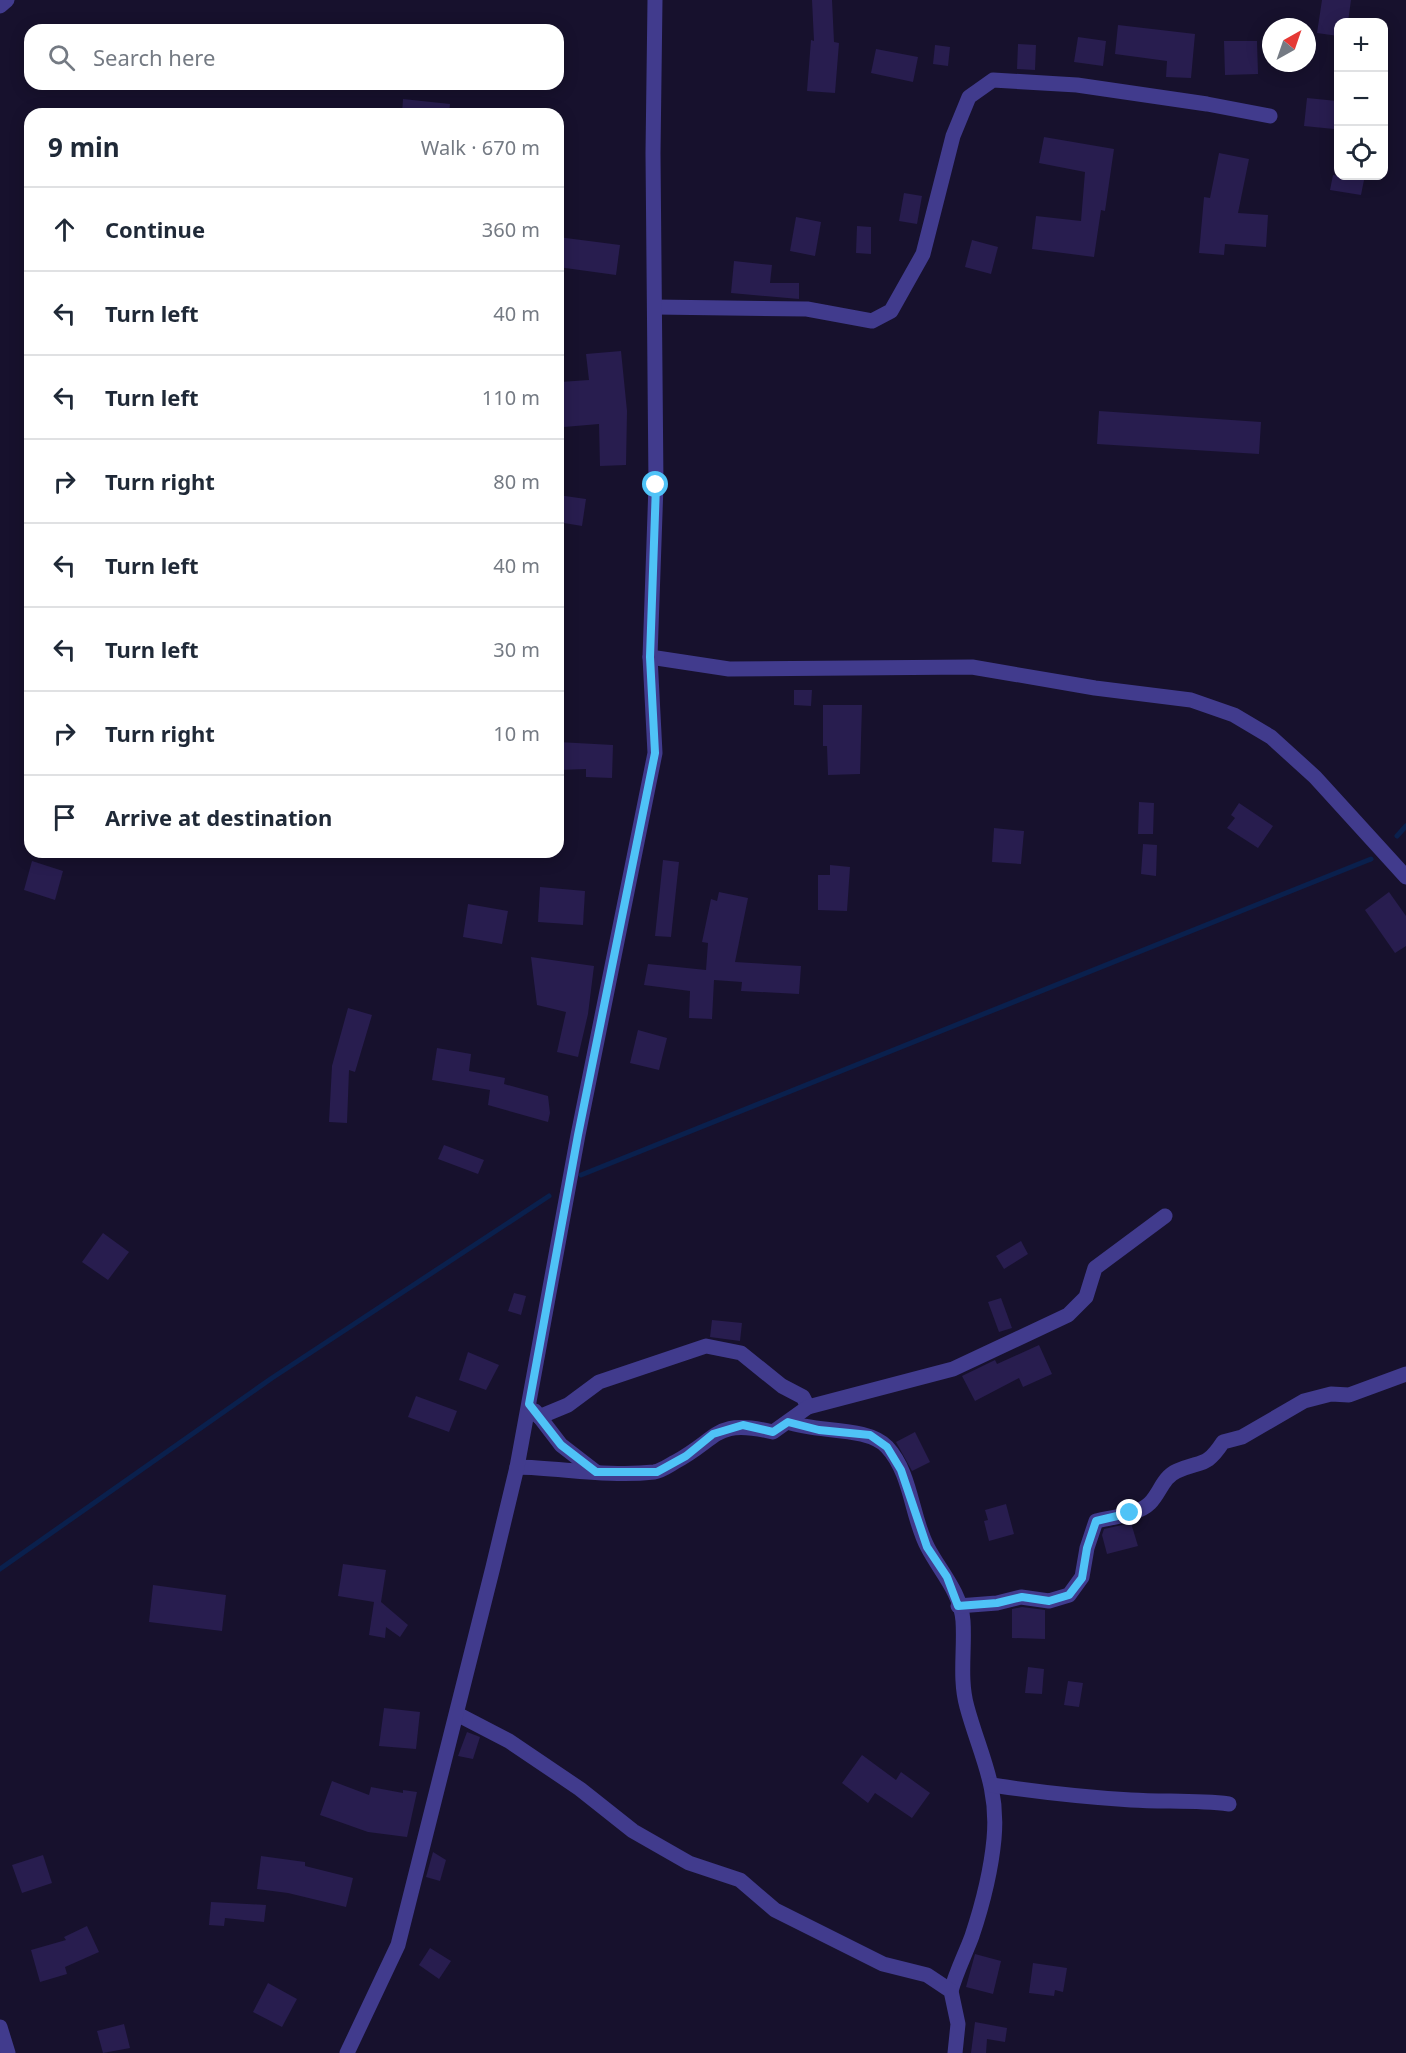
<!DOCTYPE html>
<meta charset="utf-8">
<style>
body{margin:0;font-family:"Noto Sans",sans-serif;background:#f2f2f3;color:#1f2937}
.controls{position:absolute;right:18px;top:18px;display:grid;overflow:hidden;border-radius:12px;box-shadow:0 3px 15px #0003}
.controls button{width:54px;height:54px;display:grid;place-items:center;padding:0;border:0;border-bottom:2px solid #e0e1e3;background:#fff;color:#1f2937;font:30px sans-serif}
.compass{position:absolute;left:1262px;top:18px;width:54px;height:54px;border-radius:50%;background:#fff;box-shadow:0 3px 15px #0003;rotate:40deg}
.stop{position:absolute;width:18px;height:18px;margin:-14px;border:4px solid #4fc3f7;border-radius:50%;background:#fff}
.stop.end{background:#4fc3f7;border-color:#fff;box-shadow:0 2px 6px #0008}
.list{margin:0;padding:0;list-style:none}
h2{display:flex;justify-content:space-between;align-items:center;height:78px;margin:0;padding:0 24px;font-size:26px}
h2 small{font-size:20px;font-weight:400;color:#747a83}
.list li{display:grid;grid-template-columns:39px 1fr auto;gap:18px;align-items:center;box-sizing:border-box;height:84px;padding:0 24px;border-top:2px solid #e0e1e3}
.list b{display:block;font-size:22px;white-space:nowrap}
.list em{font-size:20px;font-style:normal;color:#747a83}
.icon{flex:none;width:33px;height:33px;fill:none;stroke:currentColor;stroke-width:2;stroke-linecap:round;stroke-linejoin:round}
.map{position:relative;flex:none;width:1406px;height:2053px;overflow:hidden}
.search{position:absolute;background:#fff;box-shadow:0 3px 15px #0003;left:24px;top:24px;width:540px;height:66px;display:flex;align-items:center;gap:15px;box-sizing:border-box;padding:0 21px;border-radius:18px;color:#747a83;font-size:22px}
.panel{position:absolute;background:#fff;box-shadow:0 3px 15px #0003;left:24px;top:108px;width:540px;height:750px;border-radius:18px}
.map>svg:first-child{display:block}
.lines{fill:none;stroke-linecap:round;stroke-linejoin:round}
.stream{stroke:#0a204d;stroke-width:5}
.building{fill:#281d4f}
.street{stroke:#413b8d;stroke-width:15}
.route{stroke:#4fc3f7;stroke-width:8}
</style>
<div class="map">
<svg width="1406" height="2053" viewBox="0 0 1406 2053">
<rect width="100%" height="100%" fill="#17112d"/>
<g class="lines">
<g class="stream">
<path d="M1397,836L1406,826"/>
<path d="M581,1175L1371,859"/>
<path d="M0,1569L272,1378L549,1196"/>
</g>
</g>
<g class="building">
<path d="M812,0H832L834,42L839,43L835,93L807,91L811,40L814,41Z"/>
<path d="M1322,0H1351L1348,22H1338V36L1317,33Z"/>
<path d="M1118,25L1195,34L1191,78L1166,77L1167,61L1115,54Z"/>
<path d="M1078,37L1106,41L1103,66L1074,62Z"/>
<path d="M1224,41H1257L1258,74L1225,75Z"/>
<path d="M1018,44L1036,45L1035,70L1017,69Z"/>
<path d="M935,45L950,47L948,66L933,64Z"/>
<path d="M876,49L918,57L913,82L871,73Z"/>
<path d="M1307,98L1337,101L1334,129L1304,126Z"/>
<path d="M403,99L450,104L449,114H402Z"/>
<path d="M1044,137L1114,149L1105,211L1101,210L1094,257L1032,249L1036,216L1081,221L1085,172L1039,163Z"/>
<path d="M1219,153L1249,159L1238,213L1268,215L1266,247L1225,244L1224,255L1199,253L1204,197L1210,198Z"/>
<path d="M1333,175L1364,180L1361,195L1330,190Z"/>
<path d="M904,193L922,196L917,224L899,221Z"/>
<path d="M796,217L821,222L815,256L790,251Z"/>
<path d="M857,226L871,227V254L856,253Z"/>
<path d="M558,237L620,245L616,275L558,267Z"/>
<path d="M972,240L998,247L991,274L965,267Z"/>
<path d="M734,261L772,265L770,283H799V299L731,293Z"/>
<path d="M621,351L627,411L626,465L600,466L599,424L564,427L560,382L589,380L586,354Z"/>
<path d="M1099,411L1261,422L1259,454L1097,444Z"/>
<path d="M558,495L586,499L582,526L558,522Z"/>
<path d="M794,690H812L811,706L794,705Z"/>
<path d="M823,705H862L860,774L828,775L827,746H823Z"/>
<path d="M558,742L613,745L612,778L586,777V769L558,770Z"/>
<path d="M1139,802L1154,803L1153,834H1138Z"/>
<path d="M1239,803L1273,826L1258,848L1227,828L1235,818L1231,815Z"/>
<path d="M994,828L1024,831L1021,864L992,862Z"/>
<path d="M1143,844L1157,845L1156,876L1141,874Z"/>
<path d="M663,860L679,862L671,937L655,936Z"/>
<path d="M32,861L63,871L55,900L24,890Z"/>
<path d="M830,865L850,867L847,911L818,910V875H830Z"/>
<path d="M540,887L585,891L583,925L538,922Z"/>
<path d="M719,892L748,898L735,962L801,966L799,994L741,991L742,982L714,980L712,1019L689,1018L690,991L644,985L648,964L706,970L708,943L702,942L711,899L717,901Z"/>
<path d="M1389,892L1406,916V946L1395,953L1365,910Z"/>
<path d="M468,904L508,911L502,944L463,937Z"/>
<path d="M531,957L594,966L588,1014L578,1057L557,1052L566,1012L537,1005Z"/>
<path d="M348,1008L372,1015L355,1072L349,1070L347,1123L329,1122L332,1066Z"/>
<path d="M638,1030L667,1038L659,1070L630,1063Z"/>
<path d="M437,1048L471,1054L469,1071L505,1078L504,1084L548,1096L550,1113L548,1122L488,1105L490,1090L432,1080Z"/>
<path d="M444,1145L484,1160L478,1174L438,1159Z"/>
<path d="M103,1233L129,1252L108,1280L82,1262Z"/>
<path d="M1021,1241L1028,1254L1004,1269L996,1256Z"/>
<path d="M514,1293L526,1296L521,1315L508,1311Z"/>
<path d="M1001,1298L1012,1328L999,1332L988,1302Z"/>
<path d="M712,1320L742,1323L740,1341L710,1337Z"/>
<path d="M1039,1345L1052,1374L1023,1387L1019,1378L975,1401L962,1376L995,1360L997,1364Z"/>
<path d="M468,1352L499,1365L486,1390L459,1380Z"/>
<path d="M416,1396L457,1411L449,1432L408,1417Z"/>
<path d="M915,1432L930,1462L912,1471L896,1442Z"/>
<path d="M1006,1504L1014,1534L989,1541L984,1521L988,1520L985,1510Z"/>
<path d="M1131,1523L1138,1546L1107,1554L1102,1535L1104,1529Z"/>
<path d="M343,1564L386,1570L381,1602L408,1625L400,1637L386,1627L385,1638L369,1635L374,1602L338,1596Z"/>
<path d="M153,1585L226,1595L222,1631L149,1622Z"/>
<path d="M1022,1607L1045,1610V1639L1012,1638V1609Z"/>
<path d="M1028,1667L1044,1669L1042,1694L1025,1693Z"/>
<path d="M1068,1681L1083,1683L1079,1707L1064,1705Z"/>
<path d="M384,1708L420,1712L416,1749L379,1746Z"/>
<path d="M467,1732L480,1737L473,1759L458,1756Z"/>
<path d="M862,1755L896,1780L901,1772L930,1793L912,1818L875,1793L868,1803L842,1783Z"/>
<path d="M332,1781L369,1795L371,1787L403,1793V1790L417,1792L407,1837L368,1832L320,1815Z"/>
<path d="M433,1852L446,1860L440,1881L426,1877Z"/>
<path d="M43,1855L52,1883L22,1893L12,1865Z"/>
<path d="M261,1856L305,1862V1866L353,1878L346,1907L288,1893L257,1889Z"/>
<path d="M211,1902L266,1905L264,1922L225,1918L224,1926L209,1925Z"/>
<path d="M87,1926L99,1952L65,1967L67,1974L40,1982L31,1950L66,1940L64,1937Z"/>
<path d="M430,1948L451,1961L439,1979L419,1965Z"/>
<path d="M975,1954L1001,1961L993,1994L966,1987Z"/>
<path d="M1033,1963L1067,1968L1063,1992L1055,1990L1054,1996L1029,1993Z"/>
<path d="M268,1983L297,1999L282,2027L253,2012Z"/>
<path d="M975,2022L1007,2028L1005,2042L987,2039L986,2053H971Z"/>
<path d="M124,2024L130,2048L103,2053L97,2031Z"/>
</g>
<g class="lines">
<g class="street">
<path d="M0,6L7,0"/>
<path d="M655,307L807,309L872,321L891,311L923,254L953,136L969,97L993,80L1077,85L1207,104L1270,116"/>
<path d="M650,657L729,669L972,667L1095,688L1191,700L1234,715L1271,737L1315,777L1406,877"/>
<path d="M535,1411L561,1445L596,1472"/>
<path d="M539,1417L568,1405L599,1382L706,1346L741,1353L782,1386L803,1397L808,1407"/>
<path d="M788,1422C817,1433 867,1426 887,1447C912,1474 911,1517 928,1548C940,1571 961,1593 963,1621C965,1649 959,1679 967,1707C980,1755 999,1786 994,1839C991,1871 982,1906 972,1936C965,1955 956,1972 951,1991"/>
<path d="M517,1467C562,1468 609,1477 654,1472C661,1471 668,1466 675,1462C720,1438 714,1418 773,1432L808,1407L953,1369L1068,1315L1086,1297L1095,1268L1165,1216"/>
<path d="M958,1606L997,1603L1021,1597L1049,1601L1069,1595L1082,1577L1087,1548L1096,1521C1112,1517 1138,1515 1150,1503C1160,1493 1163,1477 1177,1471C1202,1460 1206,1468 1223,1442L1242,1437L1304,1401L1331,1394L1349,1395L1406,1374"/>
<path d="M457,1714L509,1741L580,1789L633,1831L689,1863L740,1880L775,1910L883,1964L927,1975L951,1991L958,2024L955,2053"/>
<path d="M992,1785C1038,1792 1084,1797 1131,1800C1164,1802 1196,1800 1229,1804"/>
<path d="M0,2027L8,2053"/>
<path d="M347,2053L398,1945L493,1567L517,1467L578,1135L655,753L650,657L656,485L653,153L655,0"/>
</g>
</g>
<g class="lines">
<path class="route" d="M656,485L650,657L655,753L578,1135L529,1404L561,1445L596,1472H657L686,1456L713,1434L743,1425L773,1432L788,1422L819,1430L870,1435L887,1447L901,1470L927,1547L947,1577L958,1606L997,1603L1022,1597L1049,1601L1069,1595L1082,1578L1087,1548L1096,1521L1130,1513"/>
</g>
</svg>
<div class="controls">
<button>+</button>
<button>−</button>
<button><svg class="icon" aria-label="locate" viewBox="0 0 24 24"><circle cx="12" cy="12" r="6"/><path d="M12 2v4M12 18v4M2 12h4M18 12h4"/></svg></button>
</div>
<svg class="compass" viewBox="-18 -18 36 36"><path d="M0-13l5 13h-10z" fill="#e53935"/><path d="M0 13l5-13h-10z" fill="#747a83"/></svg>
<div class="stop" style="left:656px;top:485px"></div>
<div class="stop end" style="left:1130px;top:1513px"></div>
<div class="search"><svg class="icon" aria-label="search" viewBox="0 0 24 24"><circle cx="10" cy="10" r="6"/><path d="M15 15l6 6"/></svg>Search here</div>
<section class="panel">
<h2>9 min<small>Walk · 670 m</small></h2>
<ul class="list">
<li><svg class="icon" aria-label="ahead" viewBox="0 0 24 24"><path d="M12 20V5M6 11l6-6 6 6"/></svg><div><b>Continue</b></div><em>360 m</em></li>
<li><svg class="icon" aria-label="left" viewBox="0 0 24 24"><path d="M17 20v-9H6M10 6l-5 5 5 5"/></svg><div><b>Turn left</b></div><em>40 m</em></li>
<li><svg class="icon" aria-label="left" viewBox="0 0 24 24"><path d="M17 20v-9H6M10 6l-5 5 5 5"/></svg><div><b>Turn left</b></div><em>110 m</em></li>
<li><svg class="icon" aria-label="right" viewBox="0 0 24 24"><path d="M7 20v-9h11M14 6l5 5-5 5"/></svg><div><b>Turn right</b></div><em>80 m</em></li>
<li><svg class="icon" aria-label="left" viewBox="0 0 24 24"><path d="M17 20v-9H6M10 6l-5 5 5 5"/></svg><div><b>Turn left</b></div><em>40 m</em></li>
<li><svg class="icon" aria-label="left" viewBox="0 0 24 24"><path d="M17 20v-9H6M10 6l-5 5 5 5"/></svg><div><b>Turn left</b></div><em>30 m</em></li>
<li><svg class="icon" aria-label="right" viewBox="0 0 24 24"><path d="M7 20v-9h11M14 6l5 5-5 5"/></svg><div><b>Turn right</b></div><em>10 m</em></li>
<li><svg class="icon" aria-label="arrive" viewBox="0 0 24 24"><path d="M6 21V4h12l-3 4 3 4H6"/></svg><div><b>Arrive at destination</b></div></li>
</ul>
</section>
</div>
